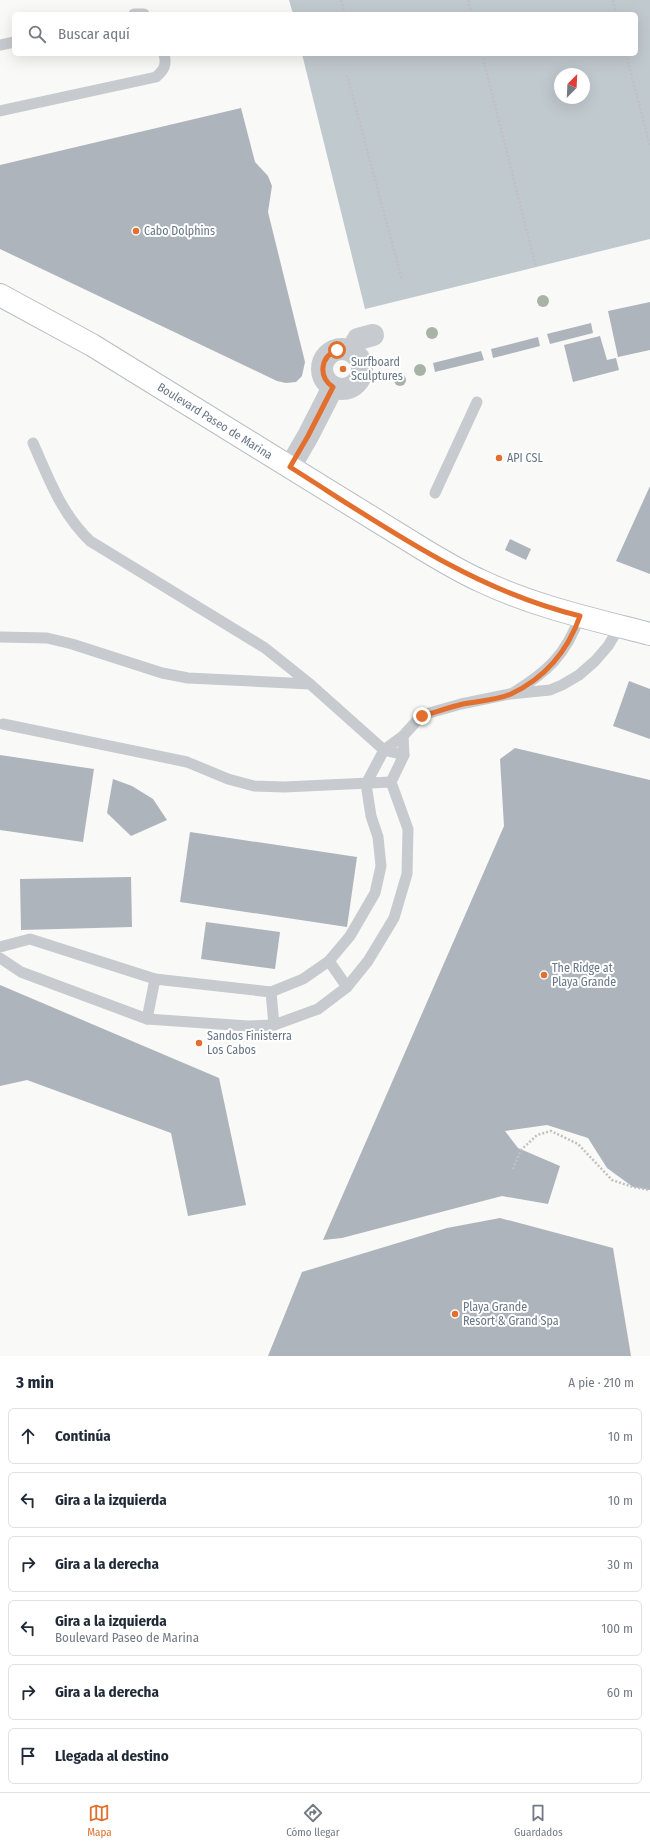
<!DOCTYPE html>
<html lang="es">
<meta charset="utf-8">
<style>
body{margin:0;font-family:"Fira Sans Condensed",sans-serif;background:#f6f6f7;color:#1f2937}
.compass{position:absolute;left:554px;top:68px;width:36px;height:36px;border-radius:50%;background:#fff;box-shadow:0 4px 16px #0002;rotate:24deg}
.stop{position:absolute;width:12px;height:12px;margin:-9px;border:3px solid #e26f2e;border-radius:50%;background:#fff}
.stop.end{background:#e26f2e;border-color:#fff;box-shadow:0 1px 4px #0008}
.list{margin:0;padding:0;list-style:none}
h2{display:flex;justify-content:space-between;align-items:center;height:52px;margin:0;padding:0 16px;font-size:17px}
h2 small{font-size:13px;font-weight:400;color:#747a83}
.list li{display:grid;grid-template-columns:26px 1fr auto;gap:12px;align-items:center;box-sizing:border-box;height:56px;margin:0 8px 8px;padding:0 8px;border:1px solid #e0e1e3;border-radius:6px}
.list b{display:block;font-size:15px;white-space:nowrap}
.list p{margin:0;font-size:13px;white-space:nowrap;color:#747a83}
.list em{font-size:13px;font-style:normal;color:#747a83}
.icon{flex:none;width:22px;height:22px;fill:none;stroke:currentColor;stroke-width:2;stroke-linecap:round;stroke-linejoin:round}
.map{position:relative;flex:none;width:650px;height:1356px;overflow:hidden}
.search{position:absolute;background:#fff;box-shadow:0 4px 16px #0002;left:12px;right:12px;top:12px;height:44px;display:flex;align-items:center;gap:10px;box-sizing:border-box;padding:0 14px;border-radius:6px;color:#747a83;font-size:15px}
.sheet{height:436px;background:#fff}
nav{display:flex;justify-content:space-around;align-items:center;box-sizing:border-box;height:56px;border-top:1px solid #e0e1e3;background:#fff;font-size:11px;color:#747a83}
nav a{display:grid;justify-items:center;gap:2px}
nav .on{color:#e26f2e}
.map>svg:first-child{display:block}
.water{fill:#c0c9ce;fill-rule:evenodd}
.building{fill:#aeb4bb}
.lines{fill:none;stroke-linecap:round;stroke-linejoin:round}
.secondary-casing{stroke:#b9bdc2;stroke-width:24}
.path{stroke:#bfc1c3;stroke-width:2.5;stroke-dasharray:2 2;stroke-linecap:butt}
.lane{stroke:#c7cace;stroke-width:11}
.street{stroke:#c7cace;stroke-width:22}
.secondary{stroke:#fff;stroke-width:22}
.tree{fill:#a8b3a6}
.route{stroke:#e26f2e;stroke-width:5}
.poi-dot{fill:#e26f2e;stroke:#fff;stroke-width:1.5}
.labels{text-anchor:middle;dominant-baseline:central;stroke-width:4;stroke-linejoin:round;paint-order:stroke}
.poi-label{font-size:12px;fill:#687687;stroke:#fff;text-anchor:start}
.street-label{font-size:12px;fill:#687687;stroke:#fff}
</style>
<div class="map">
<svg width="650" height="1356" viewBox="0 0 650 1356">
<rect width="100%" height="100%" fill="#f9f9f7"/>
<path class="water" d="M289,0H650V239L365,309L302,54H636V14H293ZM560,74H584V98H560Z"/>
<g class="building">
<path d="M241,108L255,162L268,176L272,186L268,212L305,362L302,376L296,382L286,383L277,381L0,249V165Z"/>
<path d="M650,302V350L618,357L608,311Z"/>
<path d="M591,323L593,333L550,344L547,334Z"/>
<path d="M600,336L607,360L616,358L619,370L573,382L564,345Z"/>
<path d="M538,337L540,346L493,358L491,349Z"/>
<path d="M481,351L484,360L435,372L433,363Z"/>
<path d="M650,486V574L616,561Z"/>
<path d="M510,539L531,549L526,560L505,550Z"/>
<path d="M629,681L650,689V739L613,726Z"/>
<path d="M515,748L650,780V1190L633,1187L607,1168L588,1138L547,1125L505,1131L518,1148L560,1166L548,1204L502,1196L342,1238L323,1240L504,826L500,759Z"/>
<path d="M0,755L94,769L83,842L0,830Z"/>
<path d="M113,779L132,786L153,799L167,820L131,836L107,813Z"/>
<path d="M190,832L357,857L347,927L180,902Z"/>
<path d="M131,877L132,927L21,930L20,879Z"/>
<path d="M206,922L280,932L275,969L201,959Z"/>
<path d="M0,985L219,1078L246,1205L188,1216L171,1133L27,1080L0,1086Z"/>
<path d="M500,1218L613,1248L631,1356H268L302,1272L447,1228Z"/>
</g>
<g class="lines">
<g class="secondary-casing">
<path id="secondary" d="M0,295L92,345L426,551C443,561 461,572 479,580C533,606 592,619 650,634"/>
</g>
<g class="path">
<path d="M341,0L345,14"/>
<path d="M468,0L472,14"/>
<path d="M613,0L616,14"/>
<path d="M482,54L536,267"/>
<path d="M626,54L650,146"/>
<path d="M347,75L402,280"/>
<path d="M513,1169L521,1150L537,1135L551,1131L578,1144L612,1180L633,1187L650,1190"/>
</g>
<g class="lane">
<path d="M134,14H144"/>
<path d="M0,45L14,42"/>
<path d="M0,111L156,77C164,70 167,65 164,54"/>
<path d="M33,443C49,479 61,513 90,541L265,648L310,684"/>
<path d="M435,493L477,402"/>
<path d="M0,637L47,638L72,644L162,673L188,678L310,684L384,750L404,755"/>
<path d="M513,693C547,672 566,655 580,616"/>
<path d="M3,724L187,762L228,779L254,786L284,787L391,782"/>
<path d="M0,947L30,939L155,979L271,992L303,979L329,961L350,936L375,893L381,866L378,837L371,816L366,784L384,750L403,736L422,715L461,704L510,694L550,690L562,685L579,675L595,661L608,646L620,626"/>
<path d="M0,958L21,972L147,1019L248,1026L274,1025L318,1009L347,987L368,961L394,918L407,874L408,829L391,782L404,755L403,736"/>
<path d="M329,961L347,987"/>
<path d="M271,992L274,1025"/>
<path d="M147,1019L155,979"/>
</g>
<g class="street">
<circle cx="342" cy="369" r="20"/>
<path d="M351,351L358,339L373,335"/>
<path d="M290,467L308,436L333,387"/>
</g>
<use href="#secondary" class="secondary"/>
</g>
<g class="tree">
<circle cx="543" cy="301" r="6"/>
<circle cx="432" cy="333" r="6"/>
<circle cx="420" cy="370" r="6"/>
<circle cx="400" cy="380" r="6"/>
</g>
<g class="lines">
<path class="route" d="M337,350C320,357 318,377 333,387L308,436L290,467C382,525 472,590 580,616C568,650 545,678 511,694C497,700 479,701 463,704C450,707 436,712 422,716"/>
</g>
<g class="poi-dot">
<circle cx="136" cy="231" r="4"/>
<circle cx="343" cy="369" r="4"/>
<circle cx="499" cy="458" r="4"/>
<circle cx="544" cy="975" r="4"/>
<circle cx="199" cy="1043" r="4"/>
<circle cx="455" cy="1314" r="4"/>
</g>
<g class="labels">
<g class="poi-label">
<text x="144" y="231">Cabo Dolphins</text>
<text x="351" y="362">Surfboard<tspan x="351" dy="14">Sculptures</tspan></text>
<text x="507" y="458">API CSL</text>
<text x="552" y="968">The Ridge at<tspan x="552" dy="14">Playa Grande</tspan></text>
<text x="207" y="1036">Sandos Finisterra<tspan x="207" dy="14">Los Cabos</tspan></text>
<text x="463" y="1307">Playa Grande<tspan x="463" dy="14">Resort &amp; Grand Spa</tspan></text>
</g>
<g class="street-label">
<text transform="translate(215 421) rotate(32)">Boulevard Paseo de Marina</text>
</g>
</g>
</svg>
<svg class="compass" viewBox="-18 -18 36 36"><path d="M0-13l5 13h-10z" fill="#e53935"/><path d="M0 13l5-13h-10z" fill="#747a83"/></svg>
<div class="stop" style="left:337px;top:350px"></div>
<div class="stop end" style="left:422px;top:716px"></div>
<div class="search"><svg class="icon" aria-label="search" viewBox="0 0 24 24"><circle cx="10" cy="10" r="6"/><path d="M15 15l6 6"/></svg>Buscar aquí</div>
</div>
<section class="sheet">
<h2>3 min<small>A pie · 210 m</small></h2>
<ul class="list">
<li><svg class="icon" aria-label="ahead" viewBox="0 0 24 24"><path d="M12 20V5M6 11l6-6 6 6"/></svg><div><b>Continúa</b></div><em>10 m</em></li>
<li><svg class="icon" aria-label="left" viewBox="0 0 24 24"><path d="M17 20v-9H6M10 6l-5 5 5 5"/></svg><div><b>Gira a la izquierda</b></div><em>10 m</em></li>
<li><svg class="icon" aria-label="right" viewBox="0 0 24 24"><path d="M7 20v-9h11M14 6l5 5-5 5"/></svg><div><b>Gira a la derecha</b></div><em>30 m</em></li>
<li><svg class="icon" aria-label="left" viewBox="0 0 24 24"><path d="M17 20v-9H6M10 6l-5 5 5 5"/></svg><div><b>Gira a la izquierda</b><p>Boulevard Paseo de Marina</p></div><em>100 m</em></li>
<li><svg class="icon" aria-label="right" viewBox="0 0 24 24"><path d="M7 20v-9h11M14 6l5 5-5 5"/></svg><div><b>Gira a la derecha</b></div><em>60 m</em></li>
<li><svg class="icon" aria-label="arrive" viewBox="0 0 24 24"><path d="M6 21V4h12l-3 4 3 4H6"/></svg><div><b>Llegada al destino</b></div></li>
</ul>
</section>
<nav>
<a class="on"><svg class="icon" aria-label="map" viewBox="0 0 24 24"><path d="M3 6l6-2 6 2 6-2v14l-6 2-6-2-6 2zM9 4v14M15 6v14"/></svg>Mapa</a>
<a><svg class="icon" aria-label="directions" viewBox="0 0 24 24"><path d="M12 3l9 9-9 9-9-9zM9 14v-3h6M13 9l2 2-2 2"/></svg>Cómo llegar</a>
<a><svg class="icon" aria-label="saved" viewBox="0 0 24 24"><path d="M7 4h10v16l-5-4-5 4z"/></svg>Guardados</a>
</nav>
